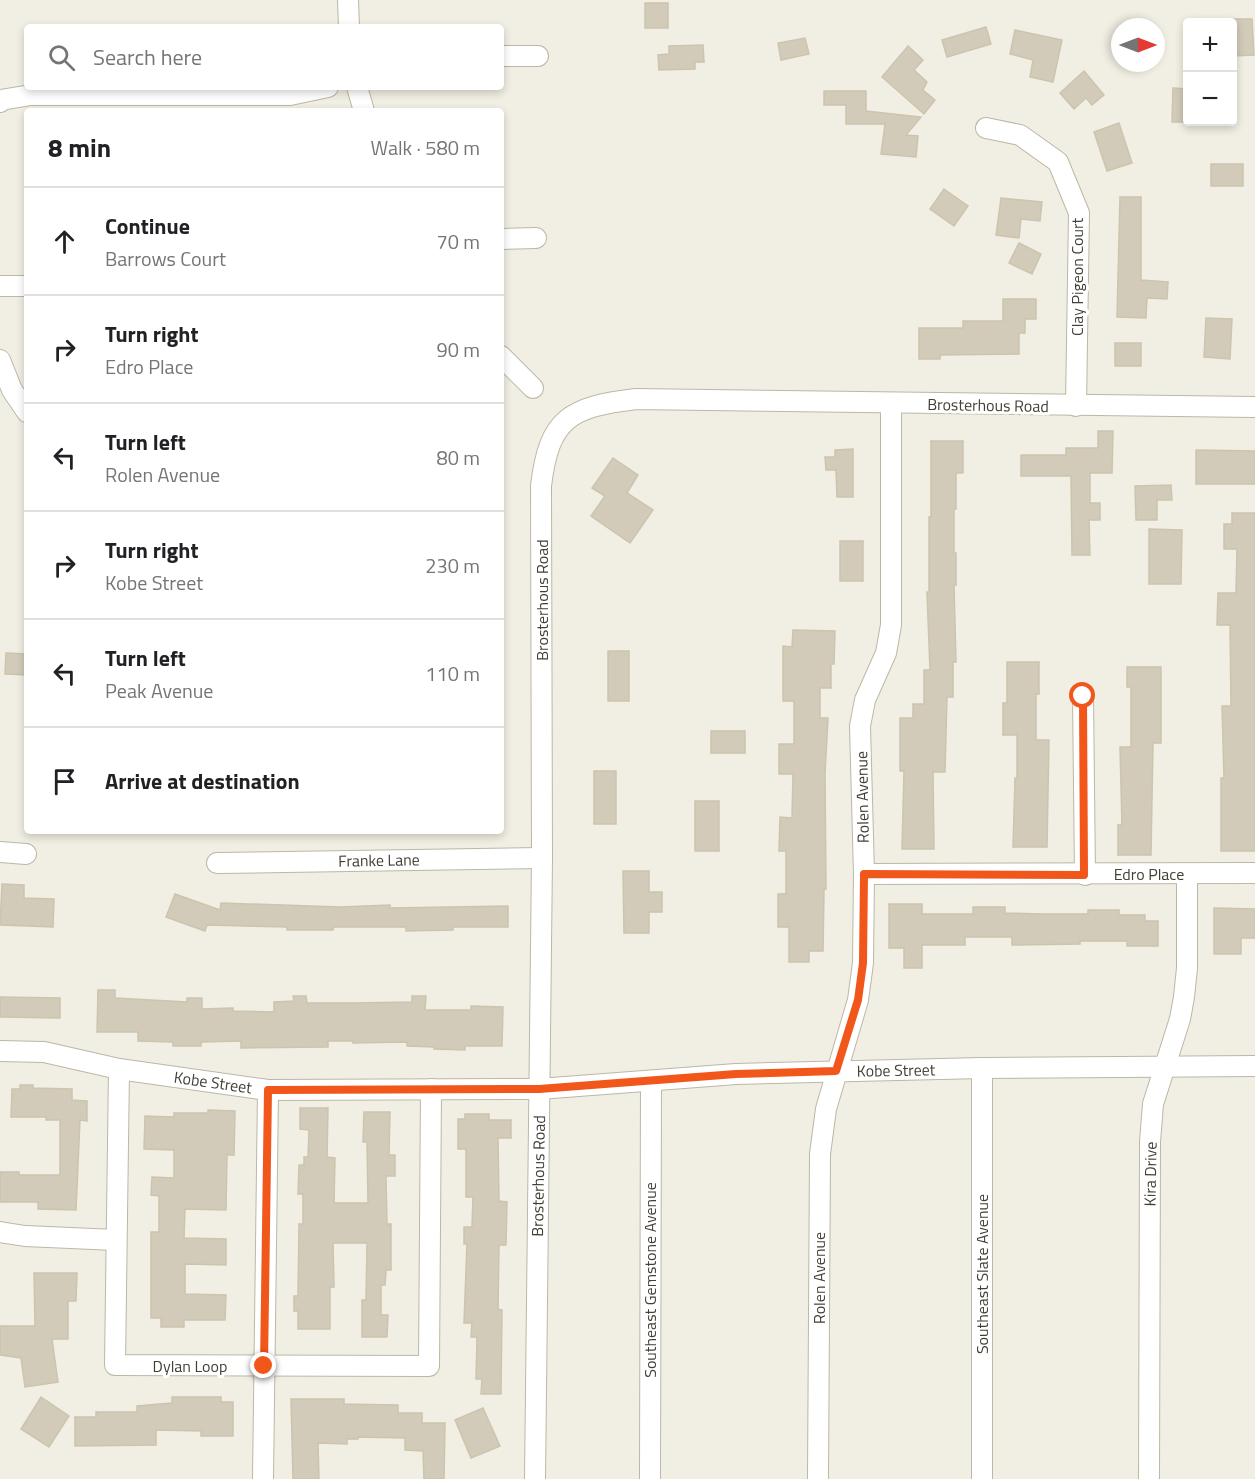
<!DOCTYPE html>
<meta charset="utf-8">
<style>
body{margin:0;font-family:"Titillium Web",sans-serif;background:#f6f6f6;color:#202124}
.controls{position:absolute;right:18px;top:18px;display:grid;overflow:hidden;border-radius:6px;box-shadow:0 3px 9px #0003}
.controls button{width:54px;height:54px;display:grid;place-items:center;padding:0;border:0;border-bottom:2px solid #e0e0e0;background:#fff;color:#202124;font:30px sans-serif}
.compass{position:absolute;left:1111px;top:18px;width:54px;height:54px;border-radius:50%;background:#fff;box-shadow:0 3px 9px #0003;rotate:90deg}
.stop{position:absolute;width:18px;height:18px;margin:-14px;border:4px solid #f1561a;border-radius:50%;background:#fff}
.stop.end{background:#f1561a;border-color:#fff;box-shadow:0 2px 6px #0008}
.list{margin:0;padding:0;list-style:none}
h2{display:flex;justify-content:space-between;align-items:center;height:78px;margin:0;padding:0 24px;font-size:26px}
h2 small{font-size:20px;font-weight:400;color:#757577}
.list li{display:grid;grid-template-columns:39px 1fr auto;gap:18px;align-items:center;box-sizing:border-box;height:108px;padding:0 24px;border-top:2px solid #e0e0e0}
.list b{display:block;font-size:22px;white-space:nowrap}
.list p{margin:0;font-size:20px;white-space:nowrap;color:#757577}
.list em{font-size:20px;font-style:normal;color:#757577}
.icon{flex:none;width:33px;height:33px;fill:none;stroke:currentColor;stroke-width:2;stroke-linecap:round;stroke-linejoin:round}
.map{position:relative;flex:none;width:1255px;height:1479px;overflow:hidden}
.search{position:absolute;background:#fff;box-shadow:0 3px 9px #0003;left:24px;top:24px;width:480px;height:66px;display:flex;align-items:center;gap:15px;box-sizing:border-box;padding:0 21px;border-radius:6px;color:#757577;font-size:22px}
.panel{position:absolute;background:#fff;box-shadow:0 3px 9px #0003;left:24px;top:108px;width:480px;height:726px;border-radius:6px}
.map>svg:first-child{display:block}
.building{fill:#d2cbb9;stroke:#ccc4ad;stroke-width:1.5}
.lines{fill:none;stroke-linecap:round;stroke-linejoin:round}
.minor-casing{stroke:#bcb7a6;stroke-width:22}
.minor{stroke:#fff;stroke-width:20}
.route{stroke:#f1561a;stroke-width:8}
.labels{text-anchor:middle;dominant-baseline:central;stroke-width:6;stroke-linejoin:round;paint-order:stroke}
.street-label{font-size:16px;fill:#423f34;stroke:#fff}
</style>
<div class="map">
<svg width="1255" height="1479" viewBox="0 0 1255 1479">
<rect width="100%" height="100%" fill="#f1efe3"/>
<g class="building">
<rect x="645" y="3" width="23" height="25"/>
<path d="M1233,19H1252L1254,55L1233,56Z"/>
<path d="M986,27L991,44L947,57L942,40Z"/>
<path d="M1015,30L1062,40L1053,82L1030,77L1033,60L1010,54Z"/>
<path d="M805,38L809,54L781,60L778,43Z"/>
<path d="M703,45L704,62H695V69L659,70L658,55L669,54V46Z"/>
<path d="M908,46L923,60L914,70L927,82L923,90L935,100L924,114L882,77Z"/>
<path d="M1084,71L1104,95L1092,105L1086,98L1074,109L1060,93Z"/>
<path d="M1173,88L1188,89V122H1172Z"/>
<path d="M824,91H866V111L921,117L906,135L918,136L916,157L881,154L885,124H846V105H824Z"/>
<path d="M1119,123L1132,163L1107,171L1094,132Z"/>
<rect x="1211" y="164" width="32" height="22"/>
<path d="M944,189L968,206L954,226L930,209Z"/>
<path d="M1120,197H1141V280L1168,282L1167,299L1147,298L1146,318L1117,317Z"/>
<path d="M1001,198L1042,202L1040,221L1021,219L1019,238L996,235Z"/>
<path d="M1019,243L1041,254L1032,274L1009,263Z"/>
<path d="M1003,299H1036V319H1025V333H1019V354L940,355V359H919V328H963V321H1003Z"/>
<path d="M1206,318L1232,319L1230,359L1204,357Z"/>
<rect x="1115" y="343" width="26" height="23"/>
<path d="M1098,431H1113L1112,473H1090V503H1100V520H1089L1090,555H1072L1071,476H1021V455H1066V448H1098Z"/>
<path d="M931,441H963V473H956V509H954V553H956V585H954L956,662H953V697H947L945,772H933L934,849H902L904,771H900V718H913V704H924V670H930L927,592H929V517H931Z"/>
<path d="M853,449V497H837L836,470H826L825,457H835V450Z"/>
<path d="M1196,450L1255,451V484H1196Z"/>
<path d="M613,458L638,475L627,493L653,510L630,543L591,516L605,496L592,488Z"/>
<path d="M1171,485L1172,500H1157V520H1136L1135,486Z"/>
<path d="M1232,513H1255V851H1221V778H1224L1222,706H1231L1230,625H1217L1218,593H1236L1237,549H1224V524H1232Z"/>
<path d="M1149,529L1182,530L1181,584H1149Z"/>
<rect x="840" y="541" width="23" height="40"/>
<path d="M793,630L835,631L834,664H831V688H820V718H828L825,774L826,889H824L823,951H809V962H789V927H778V894H786V851H779L780,817L792,818L793,774H779V744H794V701H783V646L792,647Z"/>
<rect x="608" y="651" width="21" height="50"/>
<path d="M6,653L27,654V675L5,674Z"/>
<path d="M1007,662H1039V694H1036V740H1049L1047,847H1013L1015,778H1017V735H1003V703H1007Z"/>
<path d="M1127,667H1161V743H1153L1151,855H1118V825H1122L1120,747H1131V687H1127Z"/>
<rect x="711" y="731" width="34" height="22"/>
<rect x="594" y="771" width="22" height="53"/>
<rect x="695" y="801" width="24" height="50"/>
<path d="M623,871H649V892H662V912H649V933H624Z"/>
<path d="M2,884L24,885V898L54,899L53,927L0,925Z"/>
<path d="M175,894L220,910L221,903L340,907L390,905V908L508,906V927H453V930L406,931V927H334L333,930H287V927L207,925L205,931L166,917Z"/>
<path d="M889,904H922V914H973V907H1005V913L1042,914H1088V910H1119V915H1145V921H1158V946H1127V941H1080V944L1012,945V937H965V945H922V968H904V948H889Z"/>
<path d="M1214,908L1255,909V938H1241V954H1214Z"/>
<path d="M98,990H115V998L187,1002V998H202V1009L233,1008V1011L274,1012V1002L294,1001L293,996H306L307,1003H352L412,1002V996H426L425,1010H471V1006L503,1007L502,1046H465V1050L434,1049V1047L407,1046V1042L353,1043V1041H328V1047L241,1048V1041L201,1042V1046H173V1042L138,1041V1032H97Z"/>
<path d="M0,997L60,998V1018L0,1017Z"/>
<path d="M20,1085H33V1088L72,1089V1100L87,1101V1121L80,1120L76,1210L38,1209V1202H0V1172H19V1175H60V1120H46V1117H11L12,1089H20Z"/>
<path d="M300,1108H328L327,1157L335,1158L334,1203H368L367,1142H363L364,1112H390L389,1155H395V1176H386L387,1224H391V1270H386L385,1285H381V1315H388L387,1337H362V1300H366L367,1243H333L334,1287H330V1329H298V1311H294V1296H298L299,1224H303V1194H298L299,1165H304V1157H308L309,1130L300,1129Z"/>
<path d="M208,1110L235,1111L234,1155H227L226,1210L185,1209L184,1238L226,1239V1265L185,1264V1294L226,1295L225,1320H184V1327H161V1318H151V1232H159V1196L151,1195L152,1177L174,1178V1150L144,1149L145,1116L174,1117V1113H208Z"/>
<path d="M465,1114H489V1120H511V1138H498L499,1201L507,1202L506,1245H499L498,1309L502,1310L501,1394H481L482,1379H476L477,1337H471L472,1323H464L467,1244H464V1227H472L473,1197H466V1149H458V1119H465Z"/>
<path d="M34,1273H77L76,1301H68V1339H52L58,1382L25,1387L21,1358L0,1355V1326H35Z"/>
<path d="M41,1397L69,1416L49,1447L21,1429Z"/>
<path d="M172,1397H221V1402H233V1436H201V1431L156,1430V1445L75,1446V1417H96V1412H137V1406L172,1403Z"/>
<path d="M291,1399H344V1404L398,1405V1413H422V1423H445L444,1479H424L423,1451L405,1450V1438L358,1437V1439H347V1444L318,1443L319,1479H293Z"/>
<path d="M483,1408L500,1446L471,1458L455,1420Z"/>
</g>
<g class="lines">
<g class="minor-casing">
<g id="minor">
<path d="M348,0L349,27"/>
<path d="M501,56H538"/>
<path d="M357,87L364,111"/>
<path d="M0,102L1,100L31,95H290L328,87"/>
<path d="M986,128L1020,135L1058,162L1079,213L1076,406"/>
<path d="M501,239L536,238"/>
<path d="M0,286H27"/>
<path d="M501,356L533,388"/>
<path d="M0,360L12,390L27,412"/>
<path d="M1083,696L1085,875"/>
<path d="M0,852L26,854"/>
<path d="M217,863L542,858"/>
<path d="M864,874L1255,873"/>
<path d="M0,1051L44,1052L119,1069L268,1090L539,1089L736,1074L982,1068L1255,1066"/>
<path d="M982,1068V1479"/>
<path d="M119,1069L115,1365L429,1366L431,1089"/>
<path d="M0,1232L25,1236L116,1240"/>
<path d="M263,1479L268,1090"/>
<path d="M535,1479L542,858L541,486C549,418 570,407 636,399L1255,407"/>
<path d="M650,1479L651,1081"/>
<path d="M818,1479L820,1154L826,1109L858,1000L863,963L864,874L860,726L865,700L886,653L891,625V404"/>
<path d="M1149,1479L1150,1142L1153,1104L1180,1019L1184,997L1187,968V874"/>
</g>
</g>
<use href="#minor" class="minor"/>
</g>
<g class="lines">
<path class="route" d="M264,1366L268,1090L539,1089L736,1074L836,1071L858,1000L863,963L864,874L1084,875L1083,696"/>
</g>
<g class="labels">
<g class="street-label">
<text transform="translate(1077 277) rotate(-90)">Clay Pigeon Court</text>
<text transform="translate(988 405) rotate(1)">Brosterhous Road</text>
<text transform="translate(542 600) rotate(-90)">Brosterhous Road</text>
<text transform="translate(862 797) rotate(-91)">Rolen Avenue</text>
<text transform="translate(379 860) rotate(-1)">Franke Lane</text>
<text x="1149" y="874">Edro Place</text>
<text transform="translate(896 1070) rotate(-1)">Kobe Street</text>
<text transform="translate(213 1082) rotate(8)">Kobe Street</text>
<text transform="translate(1150 1174) rotate(-89)">Kira Drive</text>
<text transform="translate(538 1176) rotate(-89)">Brosterhous Road</text>
<text transform="translate(982 1274) rotate(-90)">Southeast Slate Avenue</text>
<text transform="translate(819 1278) rotate(-90)">Rolen Avenue</text>
<text transform="translate(650 1280) rotate(-90)">Southeast Gemstone Avenue</text>
<text x="190" y="1366">Dylan Loop</text>
</g>
</g>
</svg>
<div class="controls">
<button>+</button>
<button>−</button>
</div>
<svg class="compass" viewBox="-18 -18 36 36"><path d="M0-13l5 13h-10z" fill="#e53935"/><path d="M0 13l5-13h-10z" fill="#757577"/></svg>
<div class="stop" style="left:1083px;top:696px"></div>
<div class="stop end" style="left:264px;top:1366px"></div>
<div class="search"><svg class="icon" aria-label="search" viewBox="0 0 24 24"><circle cx="10" cy="10" r="6"/><path d="M15 15l6 6"/></svg>Search here</div>
<section class="panel">
<h2>8 min<small>Walk · 580 m</small></h2>
<ul class="list">
<li><svg class="icon" aria-label="ahead" viewBox="0 0 24 24"><path d="M12 20V5M6 11l6-6 6 6"/></svg><div><b>Continue</b><p>Barrows Court</p></div><em>70 m</em></li>
<li><svg class="icon" aria-label="right" viewBox="0 0 24 24"><path d="M7 20v-9h11M14 6l5 5-5 5"/></svg><div><b>Turn right</b><p>Edro Place</p></div><em>90 m</em></li>
<li><svg class="icon" aria-label="left" viewBox="0 0 24 24"><path d="M17 20v-9H6M10 6l-5 5 5 5"/></svg><div><b>Turn left</b><p>Rolen Avenue</p></div><em>80 m</em></li>
<li><svg class="icon" aria-label="right" viewBox="0 0 24 24"><path d="M7 20v-9h11M14 6l5 5-5 5"/></svg><div><b>Turn right</b><p>Kobe Street</p></div><em>230 m</em></li>
<li><svg class="icon" aria-label="left" viewBox="0 0 24 24"><path d="M17 20v-9H6M10 6l-5 5 5 5"/></svg><div><b>Turn left</b><p>Peak Avenue</p></div><em>110 m</em></li>
<li><svg class="icon" aria-label="arrive" viewBox="0 0 24 24"><path d="M6 21V4h12l-3 4 3 4H6"/></svg><div><b>Arrive at destination</b></div></li>
</ul>
</section>
</div>
